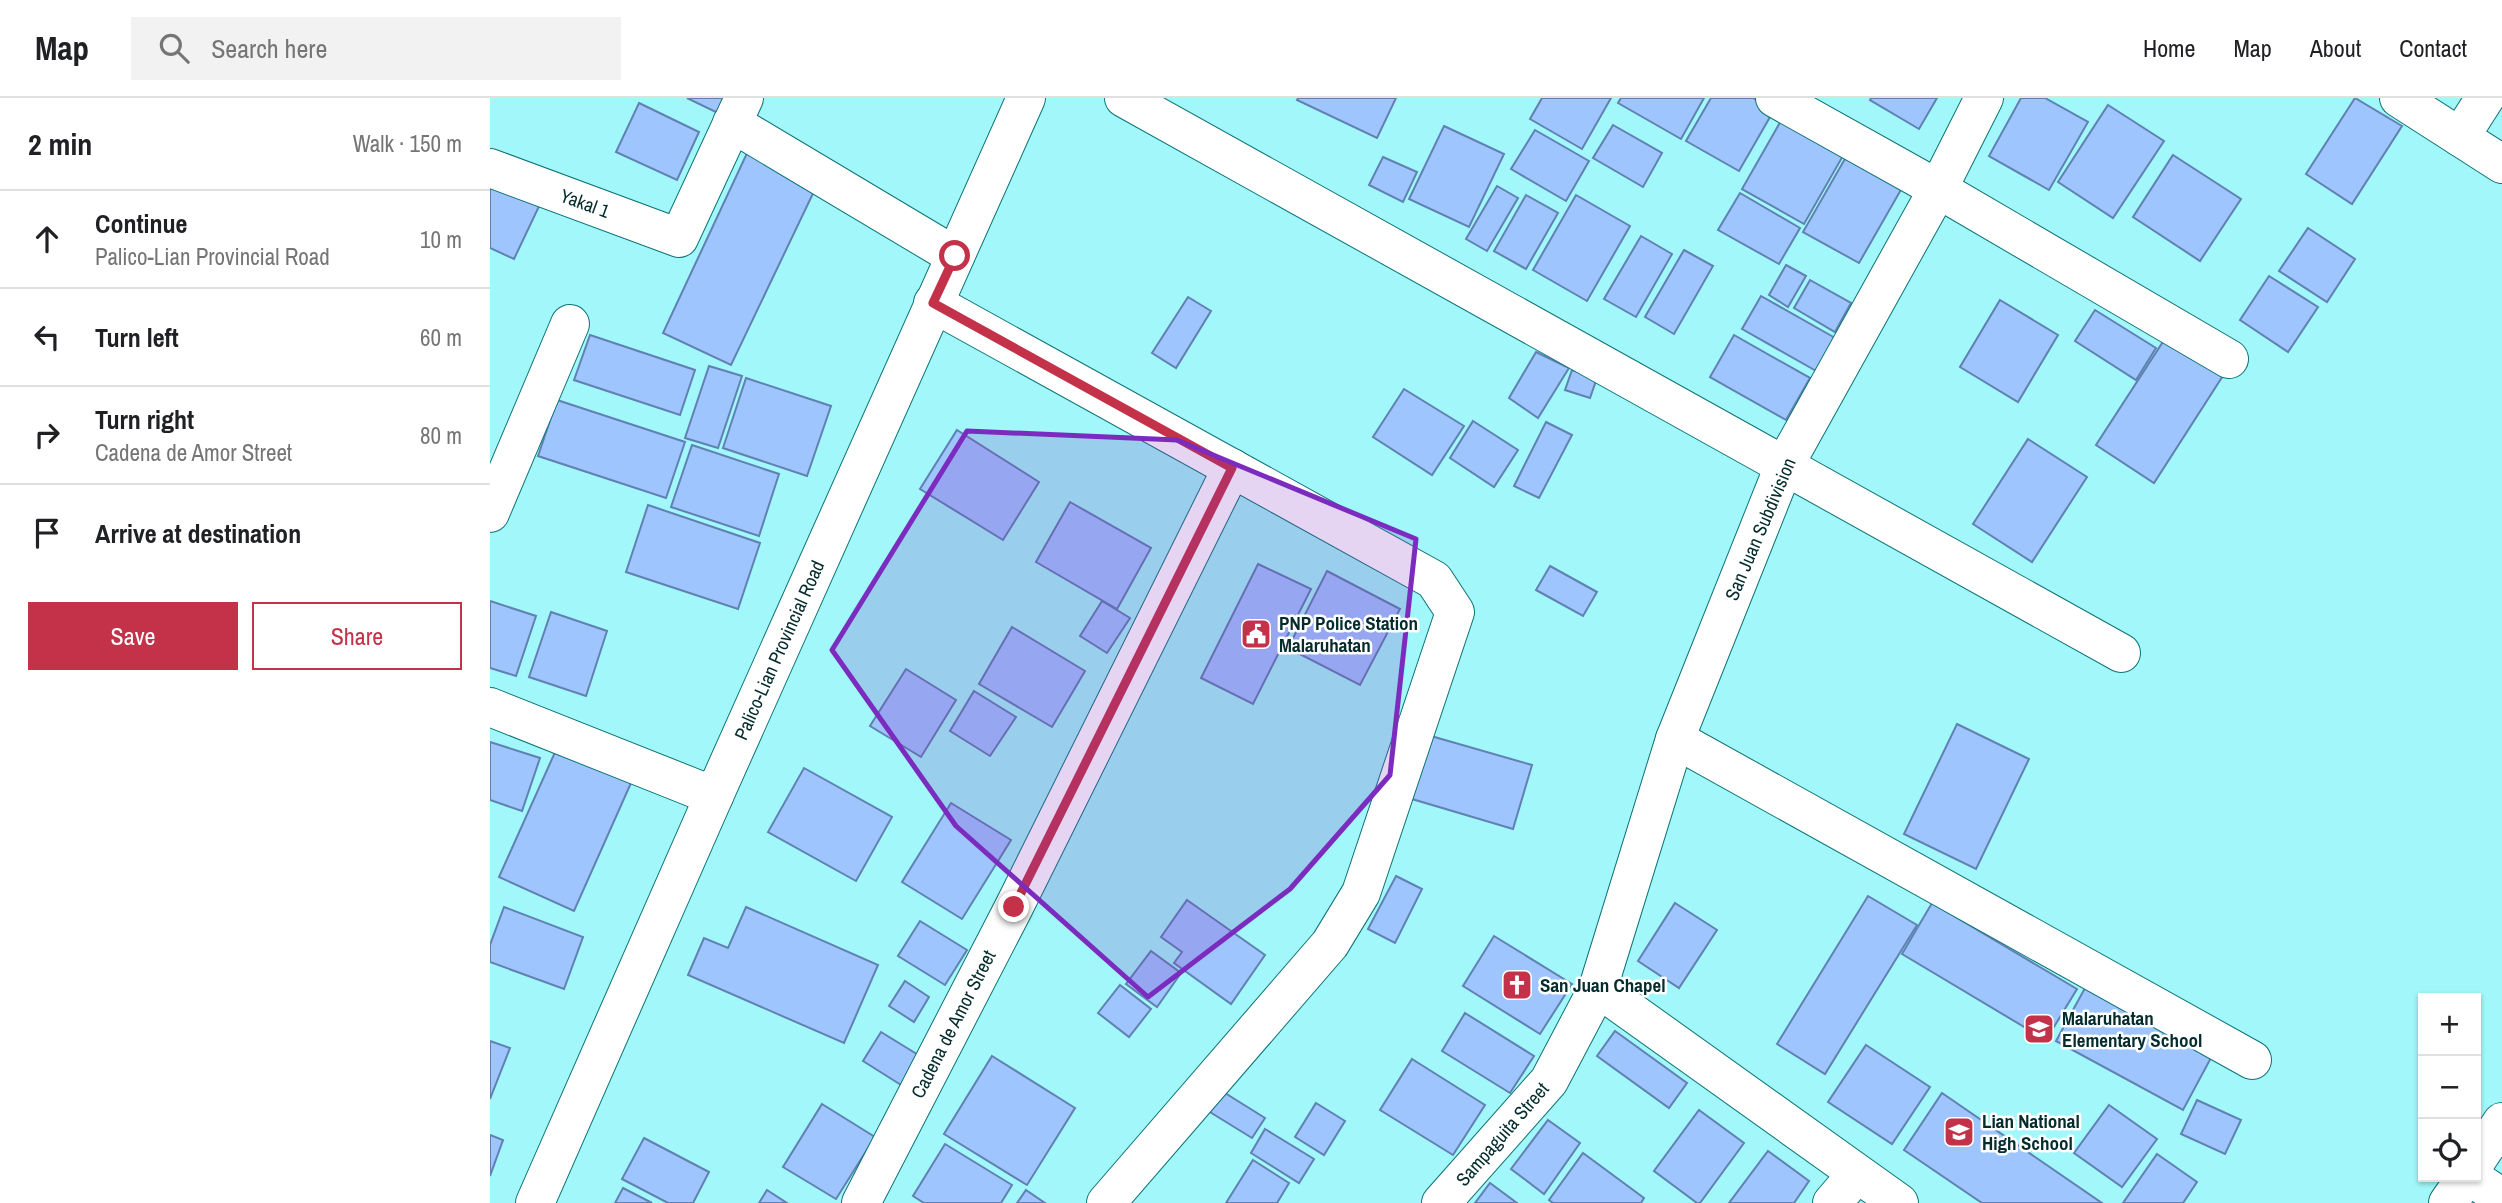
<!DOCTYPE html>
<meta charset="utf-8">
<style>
body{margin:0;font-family:"Archivo Narrow",sans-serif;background:#f2f2f2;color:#202124}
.controls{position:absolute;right:21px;bottom:21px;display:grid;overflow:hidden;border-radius:0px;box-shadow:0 2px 5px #0004}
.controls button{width:63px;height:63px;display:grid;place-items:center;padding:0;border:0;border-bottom:2px solid #e0e0e0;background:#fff;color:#202124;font:35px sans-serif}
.stop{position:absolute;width:21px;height:21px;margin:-16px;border:5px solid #c33248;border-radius:50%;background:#fff}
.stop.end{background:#c33248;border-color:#fff;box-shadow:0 2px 7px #0008}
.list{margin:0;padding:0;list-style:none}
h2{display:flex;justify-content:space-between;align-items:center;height:91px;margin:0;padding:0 28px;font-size:30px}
h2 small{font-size:23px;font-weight:400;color:#757577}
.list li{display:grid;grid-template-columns:46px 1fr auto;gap:21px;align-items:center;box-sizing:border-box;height:98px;padding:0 28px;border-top:2px solid #e0e0e0}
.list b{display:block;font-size:26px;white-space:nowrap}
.list p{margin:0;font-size:23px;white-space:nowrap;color:#757577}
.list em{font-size:23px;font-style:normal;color:#757577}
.actions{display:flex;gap:14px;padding:21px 28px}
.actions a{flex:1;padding:16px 0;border:2px solid #c33248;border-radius:0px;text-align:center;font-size:24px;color:#c33248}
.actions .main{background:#c33248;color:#fff}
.icon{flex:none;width:38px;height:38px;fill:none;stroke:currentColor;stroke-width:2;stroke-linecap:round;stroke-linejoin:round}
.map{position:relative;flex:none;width:2012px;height:1105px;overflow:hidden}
header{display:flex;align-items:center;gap:42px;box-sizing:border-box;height:98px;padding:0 35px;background:#fff;border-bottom:2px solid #e0e0e0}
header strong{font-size:33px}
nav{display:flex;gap:38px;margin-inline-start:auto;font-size:24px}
.search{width:490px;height:63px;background:#f2f2f2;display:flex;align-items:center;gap:18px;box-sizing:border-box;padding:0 24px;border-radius:0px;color:#757577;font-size:26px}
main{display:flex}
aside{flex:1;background:#fff}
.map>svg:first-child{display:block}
.building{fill:#9ec5fe;stroke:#6081b1;stroke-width:2}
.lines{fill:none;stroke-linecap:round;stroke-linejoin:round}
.street-casing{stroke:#0d7375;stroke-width:40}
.secondary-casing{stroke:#0d7375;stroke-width:40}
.street{stroke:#fff;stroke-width:38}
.secondary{stroke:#fff;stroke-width:38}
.route{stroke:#c33248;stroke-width:9}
.marked{fill:#7b2cbf;fill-opacity:0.2;stroke:#7b2cbf;stroke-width:5;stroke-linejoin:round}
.labels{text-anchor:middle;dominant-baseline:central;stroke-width:5;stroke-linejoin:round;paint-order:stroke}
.street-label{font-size:19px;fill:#052c2d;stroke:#fff}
.poi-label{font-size:19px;font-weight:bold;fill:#052c2d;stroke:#fff;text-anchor:start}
</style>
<header>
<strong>Map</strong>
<div class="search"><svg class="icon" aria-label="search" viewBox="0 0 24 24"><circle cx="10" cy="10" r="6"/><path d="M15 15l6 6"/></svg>Search here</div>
<nav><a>Home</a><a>Map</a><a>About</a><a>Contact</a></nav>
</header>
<main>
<aside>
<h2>2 min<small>Walk · 150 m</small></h2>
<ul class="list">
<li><svg class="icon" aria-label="ahead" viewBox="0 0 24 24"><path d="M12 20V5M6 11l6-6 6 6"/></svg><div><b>Continue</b><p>Palico-Lian Provincial Road</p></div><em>10 m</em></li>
<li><svg class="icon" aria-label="left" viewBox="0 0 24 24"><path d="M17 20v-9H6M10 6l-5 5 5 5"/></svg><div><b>Turn left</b></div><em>60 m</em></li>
<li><svg class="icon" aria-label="right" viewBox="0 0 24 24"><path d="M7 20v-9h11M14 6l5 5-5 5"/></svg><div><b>Turn right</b><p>Cadena de Amor Street</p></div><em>80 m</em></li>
<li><svg class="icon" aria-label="arrive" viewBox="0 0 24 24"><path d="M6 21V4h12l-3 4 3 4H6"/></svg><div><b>Arrive at destination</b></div></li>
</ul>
<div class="actions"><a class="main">Save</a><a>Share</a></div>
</aside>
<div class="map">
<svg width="2012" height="1105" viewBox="0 0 2012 1105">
<rect width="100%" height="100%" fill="#a1f7f9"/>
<g class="building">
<path d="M197,0H243L234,18Z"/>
<path d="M808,0H906L887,40L807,2Z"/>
<path d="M1052,0H1121L1092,51L1040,21Z"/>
<path d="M1131,0H1214L1191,41L1128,5Z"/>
<path d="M1221,0H1263L1284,12L1249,73L1196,43Z"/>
<path d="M1381,0H1447L1429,31L1380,2Z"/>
<path d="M1531,0H1555L1598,24L1559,92L1499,58Z"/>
<path d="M1865,0L1912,28L1862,106L1816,76Z"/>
<path d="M149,5L209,34L187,82L126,54Z"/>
<path d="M1618,7L1674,43L1623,120L1568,84Z"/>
<path d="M1292,21L1354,56L1314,126L1252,91Z"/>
<path d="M1123,27L1172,55L1153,89L1103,60Z"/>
<path d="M954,28L1014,56L979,129L919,101Z"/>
<path d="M1045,32L1099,63L1076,103L1021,71Z"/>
<path d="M1360,52L1416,83L1369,165L1313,134Z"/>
<path d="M258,53L328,85L241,267L173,235Z"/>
<path d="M1683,57L1751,101L1710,163L1643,119Z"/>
<path d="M893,59L927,74L913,104L879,87Z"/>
<path d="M0,77L52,102L24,161L0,150Z"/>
<path d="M1007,88L1028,100L997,153L976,141Z"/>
<path d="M1250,95L1310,130L1289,166L1228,132Z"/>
<path d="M1036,97L1068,115L1036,171L1004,153Z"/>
<path d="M1086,97L1140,128L1097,203L1043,172Z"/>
<path d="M1818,130L1865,161L1837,204L1789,173Z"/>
<path d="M1151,138L1182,156L1146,219L1114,201Z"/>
<path d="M1194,152L1223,168L1184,236L1155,219Z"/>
<path d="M1296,167L1316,178L1298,209L1279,197Z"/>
<path d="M1779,178L1828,209L1798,254L1750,222Z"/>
<path d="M1320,182L1361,205L1345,234L1304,210Z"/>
<path d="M1271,198L1347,241L1328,274L1252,231Z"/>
<path d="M698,199L721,213L686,270L662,255Z"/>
<path d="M1510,202L1568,237L1528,304L1470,269Z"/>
<path d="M1605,212L1666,250L1646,282L1585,243Z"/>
<path d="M1678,236L1736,273L1664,385L1606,347Z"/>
<path d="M100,237L205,272L190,317L84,282Z"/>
<path d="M1244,237L1320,280L1296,322L1220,279Z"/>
<path d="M1046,254L1079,270L1048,320L1019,300Z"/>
<path d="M219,268L252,278L228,350L195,340Z"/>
<path d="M1082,272L1107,280L1100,300L1075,292Z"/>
<path d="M256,280L341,308L317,378L233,350Z"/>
<path d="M914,291L974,328L942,377L883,339Z"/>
<path d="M67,302L195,344L176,400L48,358Z"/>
<path d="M983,323L1028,352L1004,389L960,360Z"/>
<path d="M1056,324L1082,337L1049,400L1024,388Z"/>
<path d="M467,332L549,384L513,442L430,391Z"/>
<path d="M1538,341L1597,379L1542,464L1483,426Z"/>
<path d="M202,347L289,376L269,438L181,409Z"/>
<path d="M580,404L661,450L627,511L546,464Z"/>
<path d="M158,407L270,445L248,511L136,474Z"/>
<path d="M768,466L821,491L763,606L711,580Z"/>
<path d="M1060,468L1107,494L1093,518L1046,492Z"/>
<path d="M837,473L910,511L870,587L798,550Z"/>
<path d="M0,503L46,518L26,578L0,570Z"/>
<path d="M612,503L640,520L617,555L590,538Z"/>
<path d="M61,514L117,533L96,598L39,579Z"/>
<path d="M522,529L595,573L562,629L489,586Z"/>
<path d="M416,571L466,602L431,659L380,628Z"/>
<path d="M484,593L526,619L500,658L460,633Z"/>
<path d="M1467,626L1539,661L1486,771L1414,736Z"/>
<path d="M941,638L1042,667L1023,731L922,701Z"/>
<path d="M0,644L50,660L32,713L0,702Z"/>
<path d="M66,652L141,685L84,813L9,779Z"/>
<path d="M314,670L402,719L366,783L278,734Z"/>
<path d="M461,705L521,742L472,821L412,784Z"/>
<path d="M906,778L932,791L905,845L878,831Z"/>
<path d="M1378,798L1427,827L1335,976L1287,946Z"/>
<path d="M697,802L775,857L741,906L684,865L692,854L671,839Z"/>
<path d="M1185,805L1227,832L1189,890L1148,863Z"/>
<path d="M1442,805L1587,891L1556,942L1412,856Z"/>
<path d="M14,809L93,839L74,891L0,864V847Z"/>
<path d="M256,809L388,867L354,945L198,877L214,840L238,850Z"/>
<path d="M430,823L477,852L455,887L408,858Z"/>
<path d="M1004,838L1082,886L1050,936L973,888Z"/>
<path d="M661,853L691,875L667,909L636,886Z"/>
<path d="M415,883L439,899L424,924L399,908Z"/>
<path d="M630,887L661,911L639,939L608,915Z"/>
<path d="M1595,890L1722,958L1693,1012L1566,943Z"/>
<path d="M975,915L1044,958L1020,995L952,953Z"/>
<path d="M1125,933L1197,985L1179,1010L1107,958Z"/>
<path d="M391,934L430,958L411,987L373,963Z"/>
<path d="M0,943L20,950L0,1001Z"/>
<path d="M1376,947L1440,989L1402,1046L1338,1004Z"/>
<path d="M502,958L585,1010L537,1087L454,1036Z"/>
<path d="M922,961L995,1007L963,1057L890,1012Z"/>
<path d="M727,990L775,1020L762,1040L715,1011Z"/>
<path d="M1452,995L1612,1105H1492L1414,1052Z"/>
<path d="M1707,1002L1751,1022L1735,1056L1691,1036Z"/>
<path d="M826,1005L855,1023L834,1057L805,1039Z"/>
<path d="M332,1006L385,1039L346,1101L293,1069Z"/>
<path d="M1619,1007L1667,1041L1632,1089L1584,1055Z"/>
<path d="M1209,1012L1254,1045L1210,1105H1207L1164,1073Z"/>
<path d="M1058,1022L1090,1045L1054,1096L1021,1071Z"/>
<path d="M775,1031L824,1061L809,1085L761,1055Z"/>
<path d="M0,1037L13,1042L0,1078Z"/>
<path d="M154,1040L219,1074L203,1105H178L132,1081Z"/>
<path d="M455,1046L522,1087L511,1105H434L423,1098Z"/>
<path d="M1278,1053L1319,1083L1304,1105H1239Z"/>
<path d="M1093,1055L1154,1100L1151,1105H1063L1059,1102Z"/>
<path d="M1667,1056L1707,1084L1693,1105H1633Z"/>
<path d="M763,1062L799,1085L787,1105H736Z"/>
<path d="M1000,1085L1027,1105H985Z"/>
<path d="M133,1090L162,1105H125Z"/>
<path d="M277,1092L297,1105H269Z"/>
<path d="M536,1092L555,1105H527Z"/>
</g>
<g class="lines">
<g class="street-casing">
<g id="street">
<path d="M634,0L1631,555"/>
<path d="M1285,0L1448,91L1739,261"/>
<path d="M1909,0L2012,66"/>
<path d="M242,25L465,158"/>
<path d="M1970,39L1995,0"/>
<path d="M0,70L189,140L254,0"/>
<path d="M443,205L944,482L965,514L871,795L840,846L616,1105"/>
<path d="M0,415L80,226"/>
<path d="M0,609L224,698"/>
<path d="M1185,641L1762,962"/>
<path d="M1108,890L1409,1105"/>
<path d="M1986,1063L2012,1024"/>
<path d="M1981,1079L2012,1100"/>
<path d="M371,1105L524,809L742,370"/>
<path d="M951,1105L1059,983L1108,890L1185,641L1294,368L1448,91L1494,0"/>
<path d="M1342,1105L1367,1076"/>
<path d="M1958,1105L1976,1079"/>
</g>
</g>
<g class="secondary-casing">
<path id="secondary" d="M45,1105L224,698L536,0"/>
</g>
<use href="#street" class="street"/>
<use href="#secondary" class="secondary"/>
</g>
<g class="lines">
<path class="route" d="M465,158L443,205L742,370L524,809"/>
</g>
<path class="marked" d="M477,333L687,342L926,441L900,677L800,791L658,899L466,728L342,552Z"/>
<defs>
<g id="civic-square" transform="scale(1.575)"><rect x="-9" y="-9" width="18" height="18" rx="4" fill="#c33248" stroke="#fff"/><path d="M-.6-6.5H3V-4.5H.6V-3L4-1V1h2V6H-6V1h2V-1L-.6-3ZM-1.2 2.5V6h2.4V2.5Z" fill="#fff"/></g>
<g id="church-square" transform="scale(1.575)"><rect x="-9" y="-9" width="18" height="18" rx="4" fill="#c33248" stroke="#fff"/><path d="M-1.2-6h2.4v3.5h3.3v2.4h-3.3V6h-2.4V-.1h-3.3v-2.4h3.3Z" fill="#fff"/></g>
<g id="school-square" transform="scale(1.575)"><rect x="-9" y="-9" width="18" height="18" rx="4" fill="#c33248" stroke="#fff"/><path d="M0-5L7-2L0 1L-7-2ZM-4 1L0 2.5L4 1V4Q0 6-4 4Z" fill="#fff"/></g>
</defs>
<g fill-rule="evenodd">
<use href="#civic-square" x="766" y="536"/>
<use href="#church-square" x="1027" y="887"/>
<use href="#school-square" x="1549" y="931"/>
<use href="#school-square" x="1469" y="1034"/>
</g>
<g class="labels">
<g class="street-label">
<text transform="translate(95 105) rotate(20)">Yakal 1</text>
<text transform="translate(1270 431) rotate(-67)">San Juan Subdivision</text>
<text transform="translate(289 552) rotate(-66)">Palico-Lian Provincial Road</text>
<text transform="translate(463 926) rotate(-63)">Cadena de Amor Street</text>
<text transform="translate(1012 1036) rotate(-49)">Sampaguita Street</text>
</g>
<g class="poi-label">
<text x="789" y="525">PNP Police Station<tspan x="789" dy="22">Malaruhatan</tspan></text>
<text x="1050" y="887">San Juan Chapel</text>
<text x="1572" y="920">Malaruhatan<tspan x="1572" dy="22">Elementary School</tspan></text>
<text x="1492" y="1023">Lian National<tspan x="1492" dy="22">High School</tspan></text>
</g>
</g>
</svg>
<div class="controls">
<button>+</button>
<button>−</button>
<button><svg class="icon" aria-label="locate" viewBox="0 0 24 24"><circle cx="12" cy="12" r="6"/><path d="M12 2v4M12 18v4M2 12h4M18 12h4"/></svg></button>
</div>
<div class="stop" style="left:465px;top:158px"></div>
<div class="stop end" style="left:524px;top:809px"></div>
</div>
</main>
